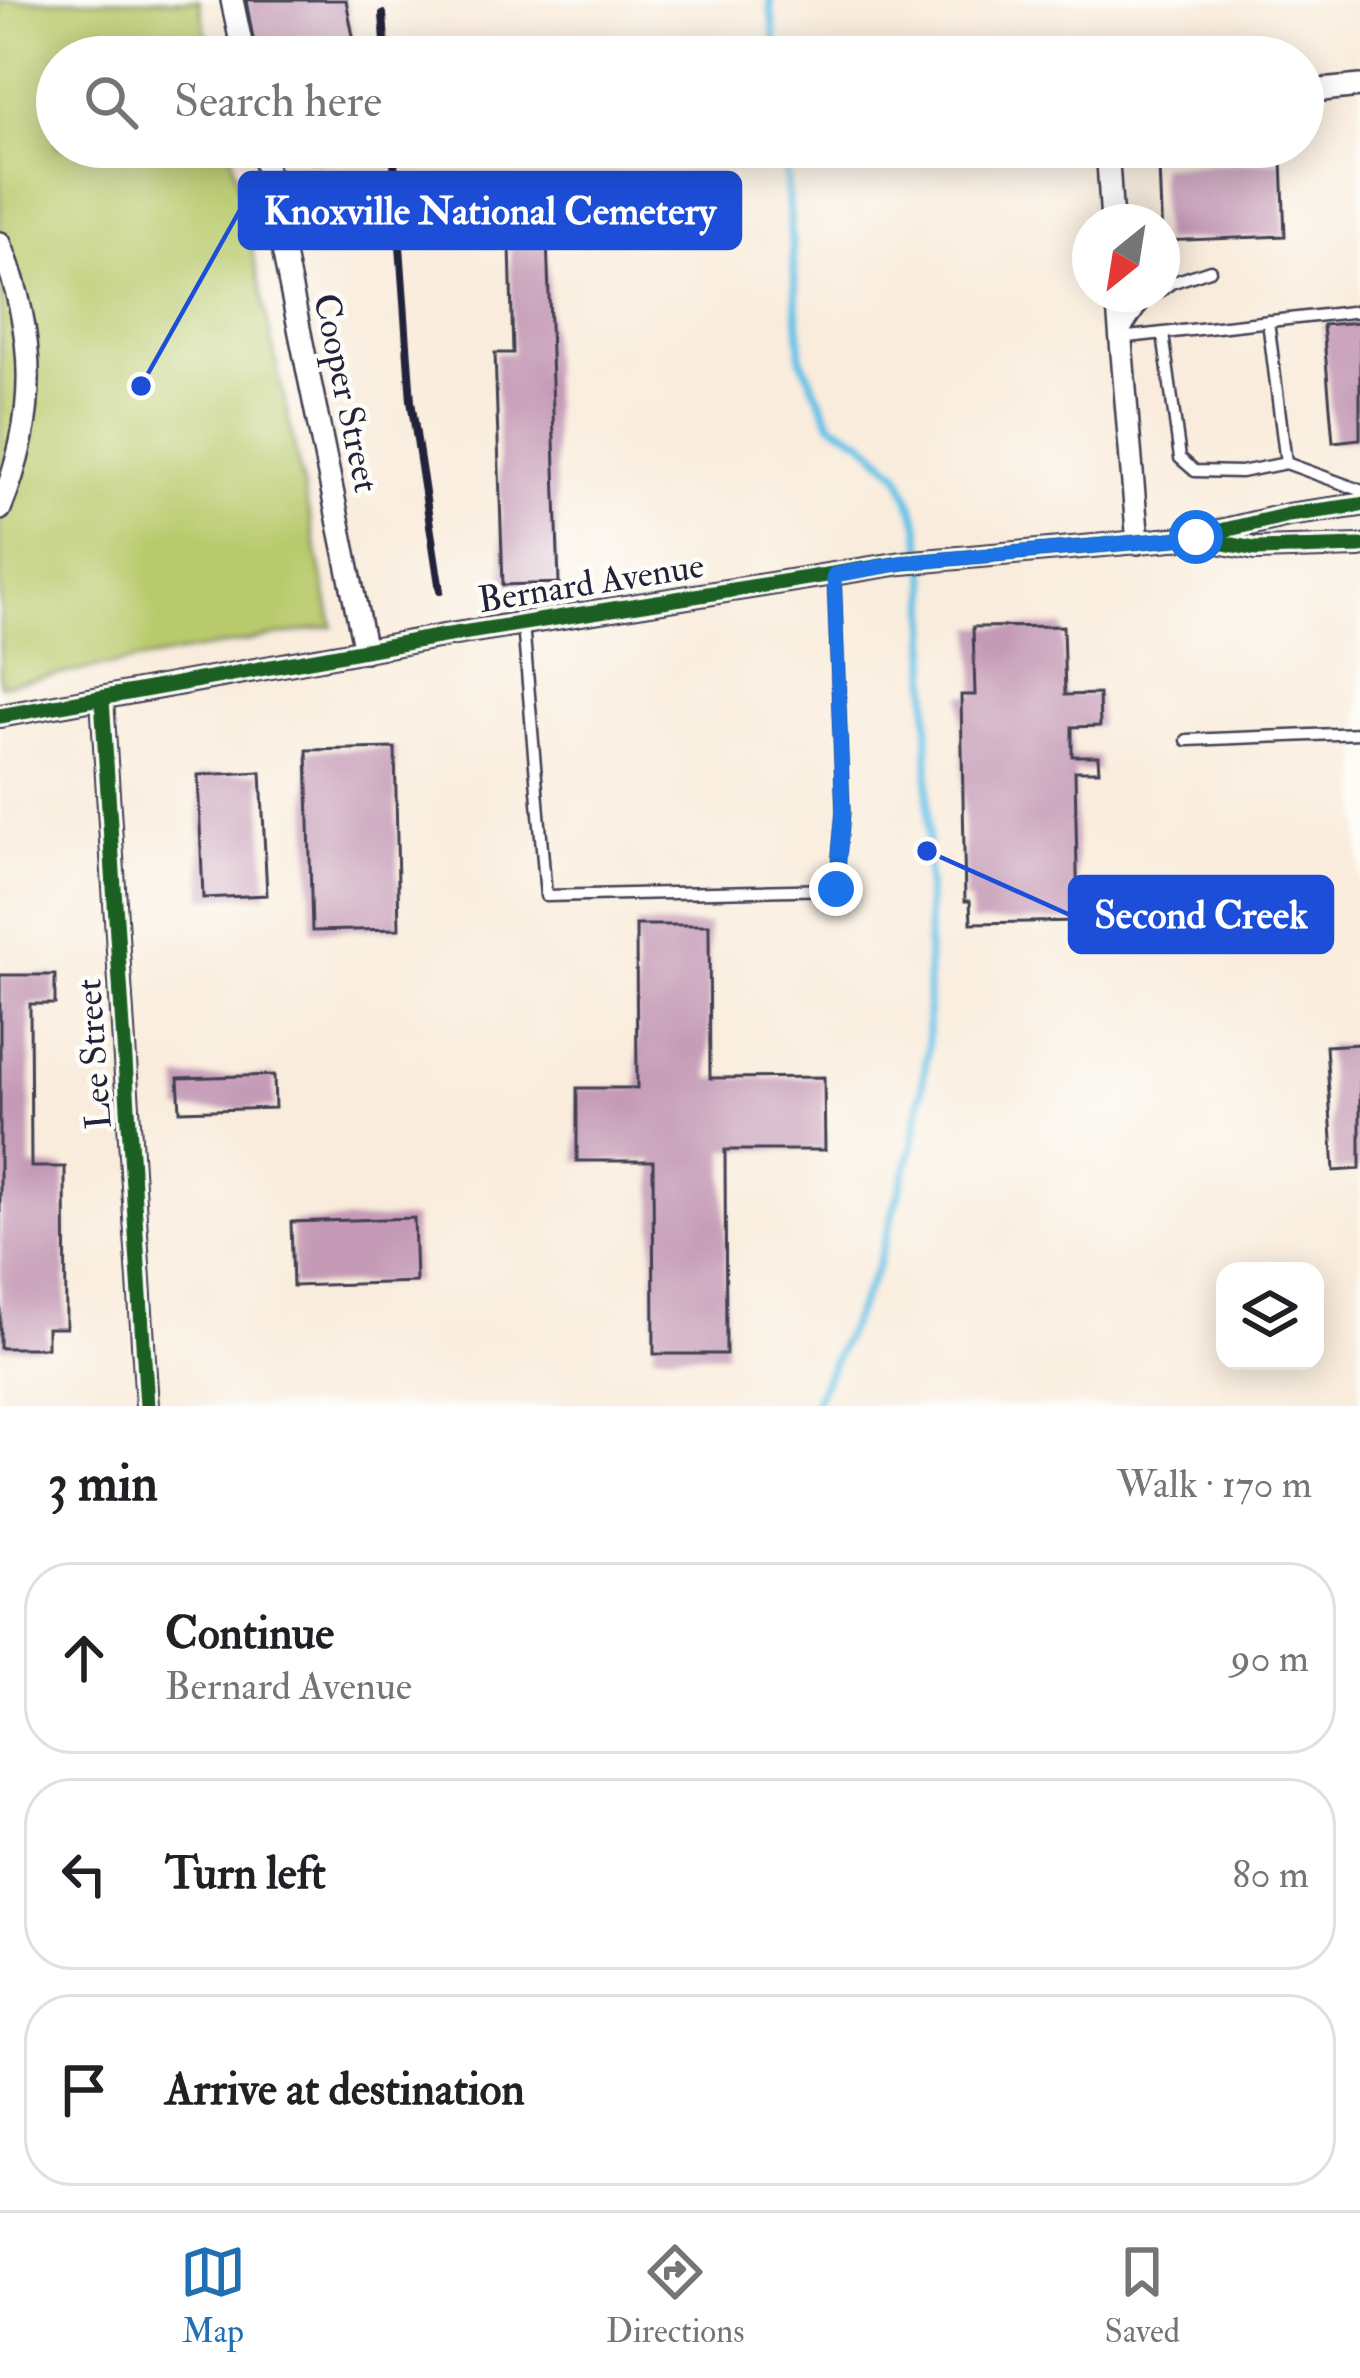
<!DOCTYPE html>
<meta charset="utf-8">
<style>
body{margin:0;font-family:"IM FELL Double Pica",serif;background:#f2f2f2;color:#202124}
.controls{position:absolute;right:36px;bottom:36px;display:grid;overflow:hidden;border-radius:24px;box-shadow:0 6px 30px #0003}
.controls button{width:108px;height:108px;display:grid;place-items:center;padding:0;border:0;border-bottom:3px solid #e0e0e0;background:#fff;color:#202124;font:60px sans-serif}
.compass{position:absolute;left:1072px;top:204px;width:108px;height:108px;border-radius:50%;background:#fff;box-shadow:0 6px 30px #0003;rotate:210deg}
.stop{position:absolute;width:36px;height:36px;margin:-27px;border:9px solid #1a73e8;border-radius:50%;background:#fff}
.stop.end{background:#1a73e8;border-color:#fff;box-shadow:0 3px 12px #0008}
.list{margin:0;padding:0;list-style:none}
h2{display:flex;justify-content:space-between;align-items:center;height:156px;margin:0;padding:0 48px;font-size:51px}
h2 small{font-size:39px;font-weight:400;color:#757577}
.list li{display:grid;grid-template-columns:78px 1fr auto;gap:36px;align-items:center;box-sizing:border-box;height:192px;margin:0 24px 24px;padding:0 24px;border:3px solid #e0e0e0;border-radius:48px}
.list b{display:block;font-size:45px;white-space:nowrap}
.list p{margin:0;font-size:39px;white-space:nowrap;color:#757577}
.list em{font-size:39px;font-style:normal;color:#757577}
.icon{flex:none;width:66px;height:66px;fill:none;stroke:currentColor;stroke-width:2;stroke-linecap:round;stroke-linejoin:round}
.map{position:relative;flex:none;width:1360px;height:1406px;overflow:hidden}
.search{position:absolute;background:#fff;box-shadow:0 6px 30px #0003;left:36px;right:36px;top:36px;height:132px;display:flex;align-items:center;gap:30px;box-sizing:border-box;padding:0 42px;border-radius:66px;color:#757577;font-size:45px}
.sheet{height:804px;background:#fff}
nav{display:flex;justify-content:space-around;align-items:center;box-sizing:border-box;height:168px;border-top:3px solid #e0e0e0;background:#fff;font-size:33px;color:#757577}
nav a{display:grid;justify-items:center;gap:6px}
nav .on{color:#1f6fb2}
.map>svg:first-child{display:block}
.green{fill:#b9ca6d;stroke:#6e7654;stroke-width:3}
.lines{fill:none;stroke-linecap:round;stroke-linejoin:round}
.stream{stroke:#68c2e6;stroke-width:8}
.building{fill:#c49ab6}
.service-casing{stroke:#424053;stroke-width:15}
.minor-casing{stroke:#424053;stroke-width:26}
.service{stroke:#fff;stroke-width:10}
.minor{stroke:#fff;stroke-width:21}
.rail{stroke:#22223b;stroke-width:8}
.cycleway-casing{stroke:#fdfcf7;stroke-width:22}
.cycleway{stroke:#1b5e20;stroke-width:15}
.route{stroke:#1a73e8;stroke-width:15}
.labels{text-anchor:middle;dominant-baseline:central;stroke-width:9;stroke-linejoin:round;paint-order:stroke}
.street-label{font-size:36px;fill:#22223b;stroke:#fdfcf7}
.leader{fill:none;stroke:#1d4ed8;stroke-width:4.5}
.callout-dot{fill:#1d4ed8;stroke:#fdfcf7;stroke-width:4.5}
.callout{fill:#1d4ed8;stroke:#1d4ed8;stroke-width:4.5}
.callout-label{font-size:39px;text-anchor:middle;font-weight:bold;fill:#fff}
</style>
<div class="map">
<svg width="1360" height="1406" viewBox="0 0 1360 1406">
<rect width="100%" height="100%" fill="#fdfcf7"/>
<filter id="ink" filterUnits="userSpaceOnUse"><feTurbulence type="fractalNoise" baseFrequency=".00833" numOctaves="2"/><feDisplacementMap in="SourceGraphic" scale="24" xChannelSelector="R" yChannelSelector="G"/><feConvolveMatrix kernelMatrix="1 2 1 2 8 2 1 2 1" color-interpolation-filters="sRGB"/></filter>
<filter id="wash" filterUnits="userSpaceOnUse"><feTurbulence type="fractalNoise" baseFrequency=".004" numOctaves="4" result="noise"/><feDisplacementMap in="SourceGraphic" scale="48" xChannelSelector="R" yChannelSelector="G"/><feGaussianBlur stdDeviation="2.7" result="paint"/><feColorMatrix in="noise" values="0 0 0 0 0 0 0 0 0 0 0 0 0 0 0 0 0 1.4 0 .05"/><feComposite in="paint" operator="in"/></filter>
<g filter="url(#wash)">
<rect width="100%" height="100%" fill="#f9ecdc"/>
<path class="green" d="M0,0H199L211,57H57V147H230L333,626L0,685Z"/>
<g class="lines">
<g class="stream">
<path d="M770,0L777,57"/>
<path d="M784,147L801,359L831,423L863,441L899,474L918,521L928,587V1048L913,1145L877,1268L813,1406"/>
</g>
</g>
<g id="blocks">
<g class="building">
<path d="M246,0H346L357,57H293L291,49L256,55Z"/>
<path d="M310,147H341L343,157L313,163Z"/>
<path d="M1282,161L1285,236L1162,241L1159,166Z"/>
<path d="M546,210L559,583L503,585L495,353H513L509,211Z"/>
<path d="M1360,322V439L1333,442L1323,325Z"/>
<path d="M1063,626L1065,695L1099,694L1100,726L1072,727V756H1098L1099,771H1075L1078,921L971,923L970,901H965L961,695H975L973,627Z"/>
<path d="M395,748L399,929L312,931L307,750Z"/>
<path d="M261,772L267,895L203,898L198,775Z"/>
<path d="M636,925H709L710,1078L824,1077L825,1150H725L726,1354H654L653,1161H577V1088H637Z"/>
<path d="M0,975H55V1004H30L31,1167H65L66,1328H47V1348H0Z"/>
<path d="M1360,1044V1169L1334,1171L1326,1046Z"/>
<path d="M274,1075L275,1108L180,1111L178,1078Z"/>
<path d="M414,1218L416,1282L293,1286L291,1222Z"/>
</g>
</g>
</g>
<g filter="url(#ink)">
<use href="#blocks" fill-opacity="0" stroke="#424053" stroke-width="3"/>
<g class="lines">
<g class="service-casing">
<g id="service">
<path d="M1162,290L1171,283L1210,270"/>
<path d="M1125,331L1145,301L1156,294"/>
<path d="M1163,334L1180,458L1195,471L1241,472L1286,463L1268,321"/>
<path d="M1119,338L1360,311"/>
<path d="M1286,463L1360,490"/>
<path d="M523,624L546,896L836,889L843,812L834,576"/>
<path d="M1187,740L1360,733"/>
</g>
</g>
<g class="minor-casing">
<g id="minor">
<path d="M232,0L244,57"/>
<path d="M1303,92L1360,86"/>
<path d="M262,147L365,651"/>
<path d="M1107,147L1112,222"/>
<path d="M0,243C37,335 38,417 0,509"/>
<path d="M1117,294L1138,543"/>
<path d="M1202,539L1255,549L1360,546"/>
<path d="M102,699L147,1406"/>
<path d="M0,716L443,636L902,563L1195,537L1288,515L1360,505"/>
</g>
</g>
<use href="#service" class="service"/>
<use href="#minor" class="minor"/>
<g class="rail">
<path d="M383,14L386,57"/>
<path d="M393,147L411,401L440,591"/>
</g>
<g class="cycleway-casing">
<g id="cycleway">
<path d="M1207,540L1255,549L1360,546"/>
<path d="M102,699L147,1406"/>
<path d="M0,716L443,636L902,563L1195,537L1288,515L1360,505"/>
</g>
</g>
<use href="#cycleway" class="cycleway"/>
</g>
</g>
<g class="lines" filter="url(#ink)">
<path class="route" d="M836,889L843,812L834,575L902,563L1196,537"/>
</g>
<g class="labels">
<g class="street-label">
<text transform="translate(346 393) rotate(78)">Cooper Street</text>
<text transform="translate(591 583) rotate(-9)">Bernard Avenue</text>
<text transform="translate(94 1054) rotate(-94)">Lee Street</text>
</g>
</g>
<path class="leader" d="M141 386L240 210M927 851L1070 915"/>
<g class="callout-dot">
<circle cx="141" cy="386" r="12"/>
<circle cx="927" cy="851" r="12"/>
</g>
<g class="callout">
<rect x="240" y="173" width="500" height="75" rx="12"/>
<rect x="1070" y="877" width="262" height="75" rx="12"/>
</g>
<g class="callout-label">
<text x="490" y="224">Knoxville National Cemetery</text>
<text x="1201" y="928">Second Creek</text>
</g>
</svg>
<div class="controls">
<button><svg class="icon" aria-label="layers" viewBox="0 0 24 24"><path d="M12 4l9 5-9 5-9-5zM3 14l9 5 9-5"/></svg></button>
</div>
<svg class="compass" viewBox="-18 -18 36 36"><path d="M0-13l5 13h-10z" fill="#e53935"/><path d="M0 13l5-13h-10z" fill="#757577"/></svg>
<div class="stop" style="left:1196px;top:537px"></div>
<div class="stop end" style="left:836px;top:889px"></div>
<div class="search"><svg class="icon" aria-label="search" viewBox="0 0 24 24"><circle cx="10" cy="10" r="6"/><path d="M15 15l6 6"/></svg>Search here</div>
</div>
<section class="sheet">
<h2>3 min<small>Walk · 170 m</small></h2>
<ul class="list">
<li><svg class="icon" aria-label="ahead" viewBox="0 0 24 24"><path d="M12 20V5M6 11l6-6 6 6"/></svg><div><b>Continue</b><p>Bernard Avenue</p></div><em>90 m</em></li>
<li><svg class="icon" aria-label="left" viewBox="0 0 24 24"><path d="M17 20v-9H6M10 6l-5 5 5 5"/></svg><div><b>Turn left</b></div><em>80 m</em></li>
<li><svg class="icon" aria-label="arrive" viewBox="0 0 24 24"><path d="M6 21V4h12l-3 4 3 4H6"/></svg><div><b>Arrive at destination</b></div></li>
</ul>
</section>
<nav>
<a class="on"><svg class="icon" aria-label="map" viewBox="0 0 24 24"><path d="M3 6l6-2 6 2 6-2v14l-6 2-6-2-6 2zM9 4v14M15 6v14"/></svg>Map</a>
<a><svg class="icon" aria-label="directions" viewBox="0 0 24 24"><path d="M12 3l9 9-9 9-9-9zM9 14v-3h6M13 9l2 2-2 2"/></svg>Directions</a>
<a><svg class="icon" aria-label="saved" viewBox="0 0 24 24"><path d="M7 4h10v16l-5-4-5 4z"/></svg>Saved</a>
</nav>
